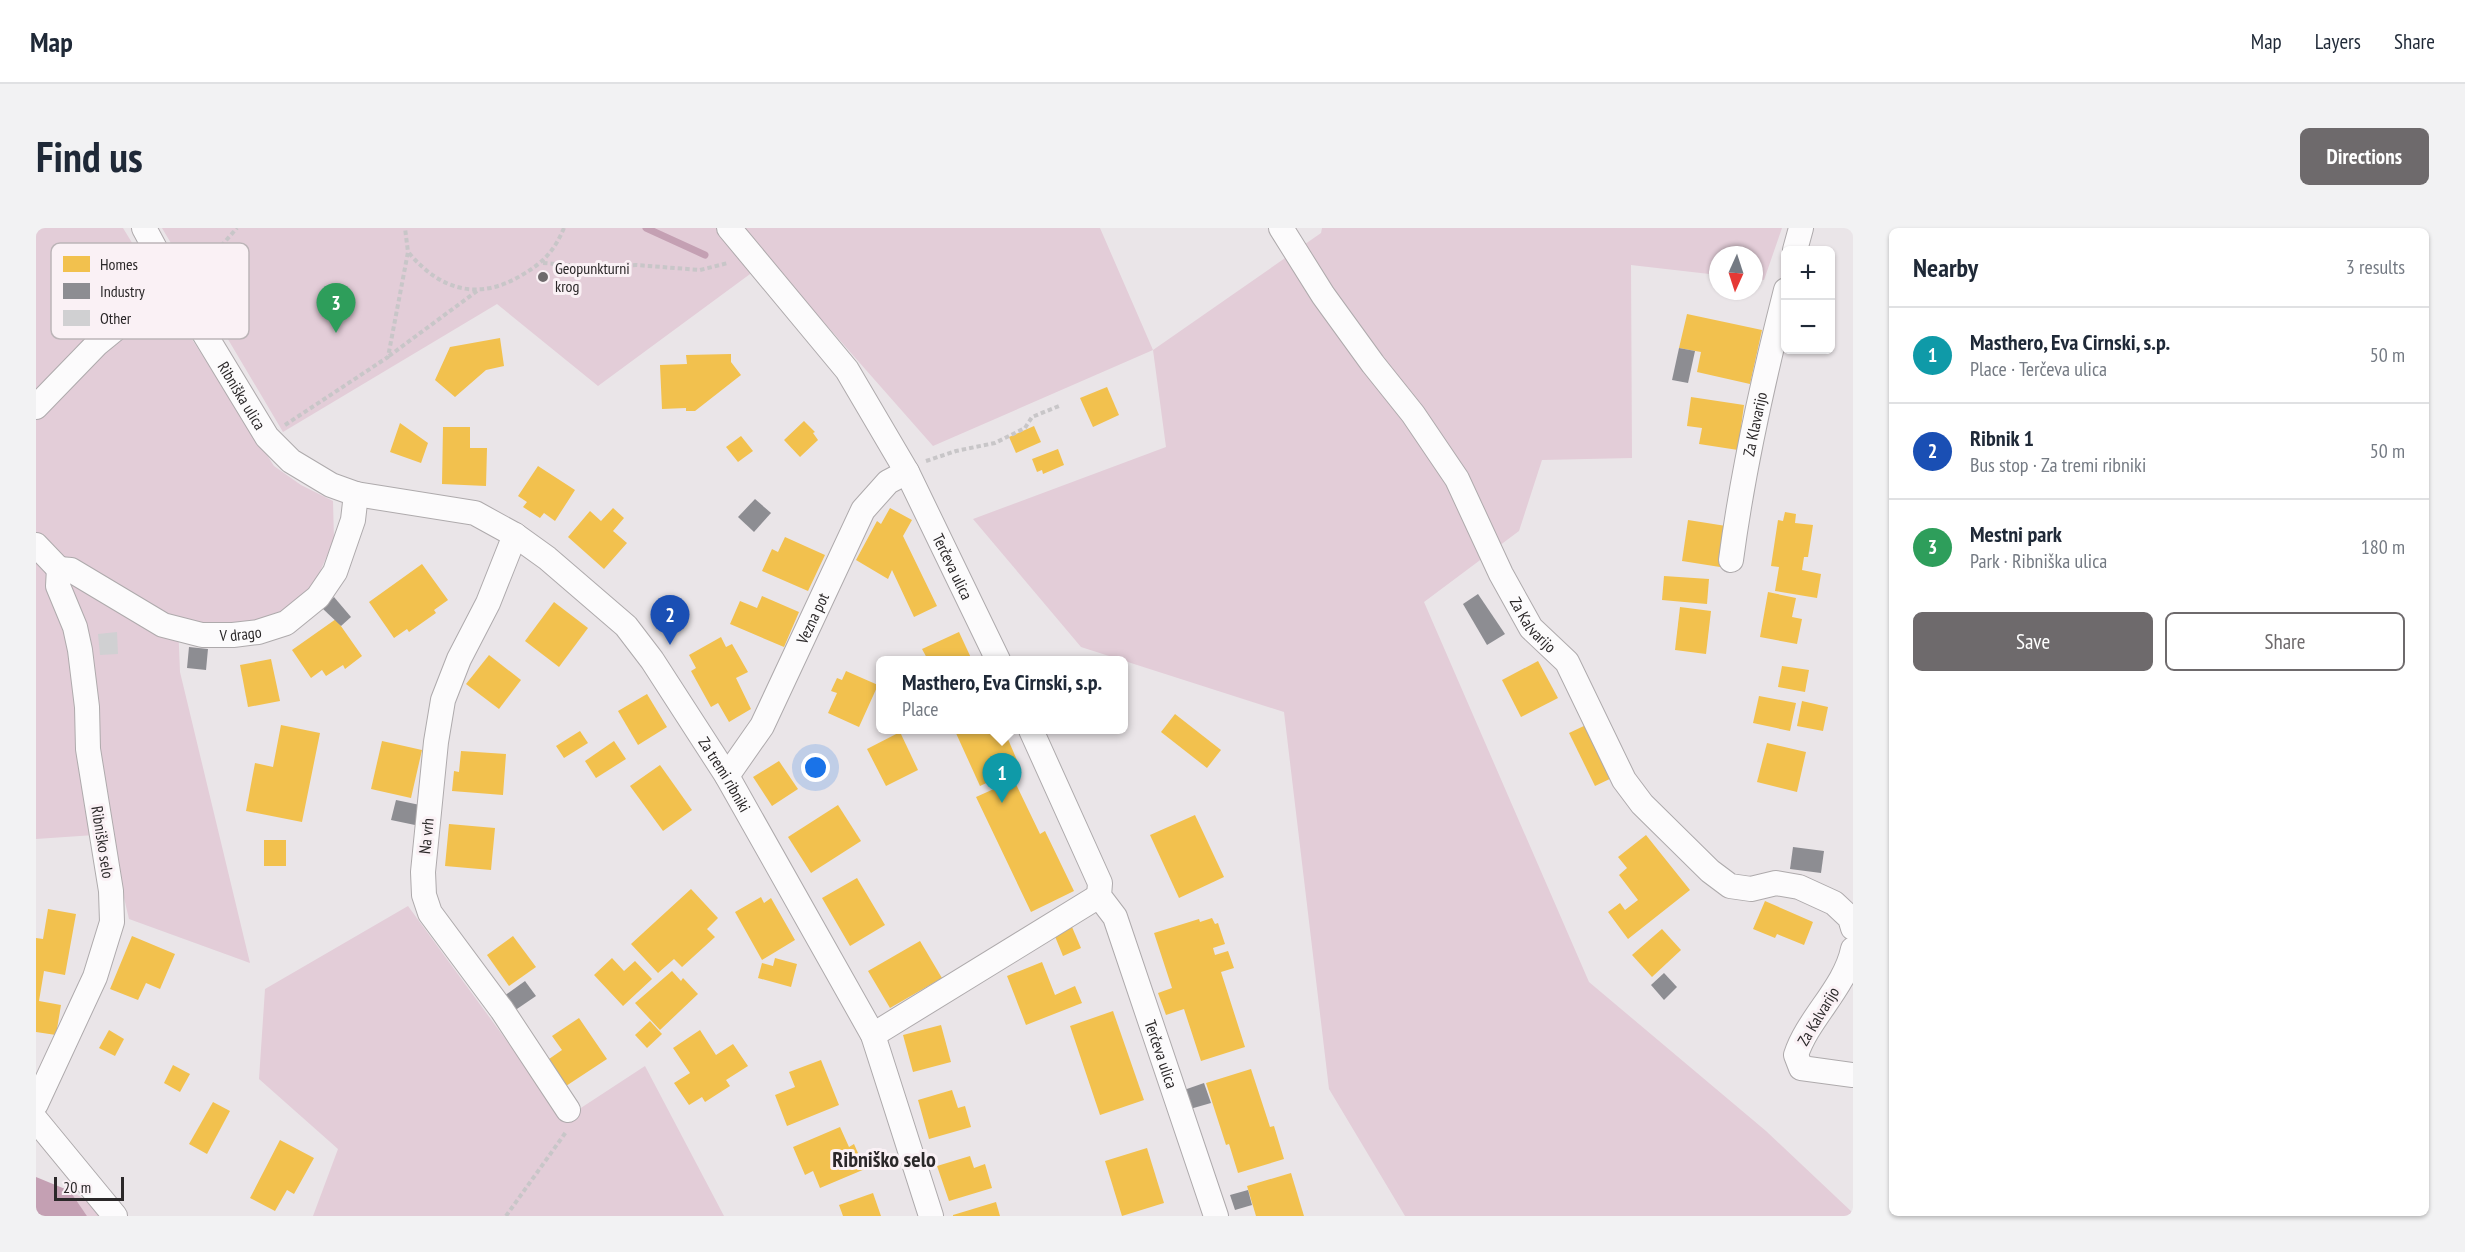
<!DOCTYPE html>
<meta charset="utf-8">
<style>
body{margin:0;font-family:"PT Sans Narrow",sans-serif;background:#f2f2f3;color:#1f2937}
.controls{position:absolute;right:18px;top:18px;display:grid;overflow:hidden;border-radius:9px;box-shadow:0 2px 4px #0004}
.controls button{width:54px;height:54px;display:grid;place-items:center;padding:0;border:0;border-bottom:2px solid #e0e1e3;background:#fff;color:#1f2937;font:30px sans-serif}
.compass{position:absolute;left:1673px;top:18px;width:54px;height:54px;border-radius:50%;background:#fff;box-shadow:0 2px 4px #0004;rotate:183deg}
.scale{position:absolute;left:18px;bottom:15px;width:70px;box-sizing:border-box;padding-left:6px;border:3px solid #2b2829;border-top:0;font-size:16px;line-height:21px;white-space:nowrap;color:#2b2829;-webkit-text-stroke:4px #faf1f5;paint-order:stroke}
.you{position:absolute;left:780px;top:540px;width:21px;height:21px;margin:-15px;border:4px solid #fff;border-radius:50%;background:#1a73e8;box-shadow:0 0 0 9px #1a73e833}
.badge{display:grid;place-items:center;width:39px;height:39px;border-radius:50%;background:#6e6a6c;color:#fff;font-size:20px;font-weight:700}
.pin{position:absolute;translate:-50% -50px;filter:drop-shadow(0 2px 3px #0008)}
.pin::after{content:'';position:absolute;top:32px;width:21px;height:18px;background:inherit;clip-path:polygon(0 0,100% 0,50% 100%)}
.popup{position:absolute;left:840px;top:428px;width:252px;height:78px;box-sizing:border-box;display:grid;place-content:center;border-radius:9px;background:#fff;filter:drop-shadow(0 2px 4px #0005);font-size:20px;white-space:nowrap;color:#747a83}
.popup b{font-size:22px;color:#1f2937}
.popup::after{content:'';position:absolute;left:50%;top:100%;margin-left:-12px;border:12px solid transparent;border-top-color:#fff}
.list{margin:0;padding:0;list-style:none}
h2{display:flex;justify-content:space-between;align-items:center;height:78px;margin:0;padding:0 24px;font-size:26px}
h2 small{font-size:20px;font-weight:400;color:#747a83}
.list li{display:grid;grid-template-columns:39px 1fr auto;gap:18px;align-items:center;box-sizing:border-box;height:96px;padding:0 24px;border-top:2px solid #e0e1e3}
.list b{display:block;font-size:22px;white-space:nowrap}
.list p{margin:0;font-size:20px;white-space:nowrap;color:#747a83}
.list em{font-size:20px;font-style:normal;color:#747a83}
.actions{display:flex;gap:12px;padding:18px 24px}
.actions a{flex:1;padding:14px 0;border:2px solid #6e6a6c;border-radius:9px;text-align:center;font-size:21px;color:#6e6a6c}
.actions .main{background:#6e6a6c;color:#fff}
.map{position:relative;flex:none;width:1817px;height:988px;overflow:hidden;border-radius:9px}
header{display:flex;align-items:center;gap:36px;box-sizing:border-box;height:84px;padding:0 30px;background:#fff;border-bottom:2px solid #e0e1e3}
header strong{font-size:28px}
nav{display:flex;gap:33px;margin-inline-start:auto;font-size:21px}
.intro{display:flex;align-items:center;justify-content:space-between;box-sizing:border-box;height:144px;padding:0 36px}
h1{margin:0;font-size:42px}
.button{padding:15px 27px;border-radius:9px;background:#6e6a6c;color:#fff;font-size:21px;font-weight:700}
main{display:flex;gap:36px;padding:0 36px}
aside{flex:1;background:#fff;border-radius:9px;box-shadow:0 2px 4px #0004}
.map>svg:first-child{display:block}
.green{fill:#e3cdd8}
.water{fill:#c4a0b3}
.homes{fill:#f2c14e}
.industry{fill:#8d8d92}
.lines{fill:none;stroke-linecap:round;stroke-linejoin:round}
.stream{stroke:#c4a0b3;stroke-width:7}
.building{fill:#d0d0d2}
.minor-casing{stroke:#aeaaac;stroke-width:26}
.path{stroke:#c8c6c8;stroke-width:4;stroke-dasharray:4.5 3;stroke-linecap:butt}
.minor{stroke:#fcfbfc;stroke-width:24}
.poi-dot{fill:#6e6a6c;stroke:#faf1f5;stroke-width:2}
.labels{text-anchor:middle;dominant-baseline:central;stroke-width:6;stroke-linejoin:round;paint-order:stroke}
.poi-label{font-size:16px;fill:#2b2829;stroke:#faf1f5;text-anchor:start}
.street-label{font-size:16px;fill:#2b2829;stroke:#faf1f5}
.district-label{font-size:22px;font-weight:bold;fill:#2b2829;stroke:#faf1f5}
.key{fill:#faf1f5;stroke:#bcb5b8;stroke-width:1.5}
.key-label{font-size:16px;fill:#2b2829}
</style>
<header>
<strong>Map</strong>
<nav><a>Map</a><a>Layers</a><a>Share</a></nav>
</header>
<div class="intro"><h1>Find us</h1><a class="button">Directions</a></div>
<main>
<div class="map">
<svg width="1817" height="988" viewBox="0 0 1817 988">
<rect width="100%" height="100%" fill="#eae5e8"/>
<g class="green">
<path d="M0,0H87L98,18L96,73L139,85L238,238L265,257L297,273L298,312L278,357L259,380L217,395L186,399L142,395L144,444L214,735L93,691L73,606L0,611Z"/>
<path d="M126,0H1064L1117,122L1285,5L1286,0H1746L1728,52L1718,51V27H1682V47L1595,37L1596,230L1506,232L1483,303L1388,374L1553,754L1730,903L1817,985V988H1369L1293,861L1248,484L1045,419L937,291L1130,219L1117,122L897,218L733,32L562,158L461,76L247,204Z"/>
<path d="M372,678L528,891L609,838L688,988H277L302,921L223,851L229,761Z"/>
<path d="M34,963L80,988H51Z"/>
</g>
<path class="water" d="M0,949L34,963L51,988H0Z"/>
<g class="homes">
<path d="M1651,86L1726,102L1714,156L1661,144L1665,124L1643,120Z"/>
<path d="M464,110L468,138L450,142L419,169L399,152L414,119Z"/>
<path d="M695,126V134L705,147L659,183H650V180L626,181L624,137L651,136L650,127Z"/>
<path d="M1071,159L1083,187L1057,199L1044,170Z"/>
<path d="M1655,169L1708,177L1702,222L1663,216L1666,200L1651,198Z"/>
<path d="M768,193L779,204L777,205L782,212L764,229L748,212Z"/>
<path d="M364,195L392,215L385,235L354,224Z"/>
<path d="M998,198L1005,214L980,225L973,209Z"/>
<path d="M407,199H434V220H451L450,258L406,256Z"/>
<path d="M705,208L717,223L702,234L690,219Z"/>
<path d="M1022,221L1028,237L1007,246L1006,242L1001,244L996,231Z"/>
<path d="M502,238L539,262L519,293L508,285L504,290L487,279L491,274L482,268Z"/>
<path d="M577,280L588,290L577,303L591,315L568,341L532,309L554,283L565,293Z"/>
<path d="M854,280L876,292L867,308L901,378L878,389L856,342L852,351L820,332L841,293L845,296Z"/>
<path d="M1749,284L1760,286L1759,295L1777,297L1772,329H1768L1766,342L1785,346L1781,370L1739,363L1743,339L1735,338L1742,292L1747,293Z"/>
<path d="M1652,292L1690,298L1684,339L1646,333Z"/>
<path d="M749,309L789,327L772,363L726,343L736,321L742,324Z"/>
<path d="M386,336L412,372L398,382L400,385L373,404L371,401L358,410L333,374Z"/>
<path d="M1628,348L1673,351L1671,376L1626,372Z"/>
<path d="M1732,364L1760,370L1756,389L1766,391L1761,416L1724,409Z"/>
<path d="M726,368L763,384L748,419L694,396L704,373L721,380Z"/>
<path d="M518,374L552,400L523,439L489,413Z"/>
<path d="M1644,379L1675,383L1670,426L1639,422Z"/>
<path d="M300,391L326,428L309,441L307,437L290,448L286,442L275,450L256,422Z"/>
<path d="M923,404L936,432H892L886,421Z"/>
<path d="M685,409L690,419L696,416L712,444L700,450L715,481L693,494L682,475L675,479L655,443L660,440L653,427Z"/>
<path d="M453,427L485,452L463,481L430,456Z"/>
<path d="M235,431L244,473L212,479L204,437Z"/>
<path d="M1502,433L1522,470L1485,489L1466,452Z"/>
<path d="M1746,438L1773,442L1769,464L1742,459Z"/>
<path d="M810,443L842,457L823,499L792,485L801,465L795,463L801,450L806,452Z"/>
<path d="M611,466L631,499L602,517L582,483Z"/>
<path d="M1723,468L1760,475L1754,503L1717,495Z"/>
<path d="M1766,473L1792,479L1787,503L1761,498Z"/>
<path d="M1139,486L1185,522L1171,540L1125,504Z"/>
<path d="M245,497L284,505L266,594L210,583L219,535L237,539Z"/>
<path d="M1550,497L1580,548L1559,558L1533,505Z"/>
<path d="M923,502H968L984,539L944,558L919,503Z"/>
<path d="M544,503L552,515L528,530L520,518Z"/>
<path d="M864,504L882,542L850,558L831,521Z"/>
<path d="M346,513L386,522L375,570L335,561Z"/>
<path d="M578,513L590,531L560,550L549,533Z"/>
<path d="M1731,515L1770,524L1761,564L1721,554Z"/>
<path d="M425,523L470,526L467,567L416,563L418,543L423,544Z"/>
<path d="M743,533L762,561L736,578L717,549Z"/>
<path d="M624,537L656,582L627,603L594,558Z"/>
<path d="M978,552L1004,606L1009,603L1038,663L995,684L940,569Z"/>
<path d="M802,577L825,613L775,645L752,609Z"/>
<path d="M1159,587L1188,649L1143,670L1114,607Z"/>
<path d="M413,596L459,600L455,642L409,638Z"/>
<path d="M1610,607L1654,662L1592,711L1572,684L1584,675L1589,682L1602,672L1583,647L1591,640L1582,629Z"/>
<rect x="228" y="612" width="22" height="26"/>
<path d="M821,650L849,697L814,718L786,670Z"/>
<path d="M655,661L682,690L671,701L679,709L646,739L638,731L622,745L595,716Z"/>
<path d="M725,669L728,675L735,670L759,712L726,732L699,684Z"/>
<path d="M1729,673L1777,694L1768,717L1741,706L1739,710L1717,701Z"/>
<path d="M12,681L40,686L29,747L8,743L3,773L25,777L20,807L0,804V710L7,711Z"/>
<path d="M1176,690L1179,696L1182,695L1189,716L1177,720L1179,727L1192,723L1198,740L1185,744L1209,819L1165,833L1148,781L1130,787L1122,765L1136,760L1118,705L1163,691L1164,694Z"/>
<path d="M1036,699L1045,720L1027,728L1018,706Z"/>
<path d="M1626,701L1645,722L1616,749L1596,727Z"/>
<path d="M96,708L139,726L124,761L110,755L102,772L74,761Z"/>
<path d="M477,708L500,739L473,758L451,727Z"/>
<path d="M884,713L906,750L854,780L832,743Z"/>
<path d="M576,730L588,743L599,733L616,751L587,778L558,747Z"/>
<path d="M739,730L761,736L755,759L722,750L726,735L737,738Z"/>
<path d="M1006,734L1019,767L1039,758L1046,775L990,797L971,748Z"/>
<path d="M636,743L645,753L647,750L662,766L624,802L599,775Z"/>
<path d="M1077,783L1108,872L1064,887L1034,798Z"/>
<path d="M543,790L571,831L530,858L513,831L526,822L516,808Z"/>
<path d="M614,793L626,806L611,820L599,807Z"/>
<path d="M905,797L915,834L877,844L867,807Z"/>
<path d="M73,802L88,811L79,828L63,820Z"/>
<path d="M664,802L680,827L697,816L712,838L690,852L694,858L669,874L666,869L653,877L638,855L654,845L637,820Z"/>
<path d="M785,832L803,877L751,898L739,867L759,859L753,844Z"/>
<path d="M137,837L154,846L144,864L128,855Z"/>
<path d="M1215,841L1234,899L1238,898L1248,931L1202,945L1193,916L1190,917L1170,855Z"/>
<path d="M916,862L922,880L929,878L935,899L893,911L882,872Z"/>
<path d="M177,874L194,883L171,926L153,916Z"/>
<path d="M804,899L813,919L818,916L829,941L784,960L777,943L769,947L757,919Z"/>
<path d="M244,912L278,930L258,966L251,962L239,983L214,970Z"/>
<path d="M1111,920L1128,975L1086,988L1069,933Z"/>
<path d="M934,928L938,940L949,936L956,960L913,973L901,938Z"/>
<path d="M1255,945L1268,988H1220L1211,958Z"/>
<path d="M837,965L845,988H807L803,977Z"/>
<path d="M960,974L964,988H917V987Z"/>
</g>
<g class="industry">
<path d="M1643,120L1659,123L1652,155L1636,152Z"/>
<path d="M719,271L735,285L718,304L702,289Z"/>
<path d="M1442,366L1469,406L1451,417L1427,376Z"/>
<path d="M298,369L315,389L305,398L286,380Z"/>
<path d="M153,419L172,421L170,442L151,440Z"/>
<path d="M360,572L384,577L379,597L355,592Z"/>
<path d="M1757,619L1788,623L1785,645L1754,641Z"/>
<path d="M1628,745L1641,759L1628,772L1615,757Z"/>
<path d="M489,753L500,768L478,783L468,768Z"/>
<path d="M1168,855L1175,875L1154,881L1148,862Z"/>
<path d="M1212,962L1216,977L1199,982L1194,967Z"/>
</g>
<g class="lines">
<path class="stream" d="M610,0L669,27"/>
</g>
<g class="building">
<rect x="77" y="42" width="16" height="22"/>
<path d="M81,404L82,426L64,427L62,406Z"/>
</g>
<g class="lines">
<g class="minor-casing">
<g id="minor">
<path id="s1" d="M108,0L137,54L231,209L255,233L295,257L320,266L439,285L479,307L511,330L590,398L616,432L691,548L837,807L895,988"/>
<path id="s2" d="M693,0L811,142L871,244L962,432"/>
<path id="s3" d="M1245,0L1287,67L1337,136L1377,186L1421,251L1465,346L1495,400L1531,434L1588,552L1606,576L1674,643L1694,658L1715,661L1740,655L1763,659L1798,675L1814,690L1817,700"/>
<path d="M1759,22L1765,0"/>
<path d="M0,179L61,116L137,54"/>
<path d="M479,307L452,375L423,431L407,472L400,514L387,644L388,667L394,685L466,782L532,882"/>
<path d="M0,317L23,341"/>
<path id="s4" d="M1695,332C1707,241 1727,152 1750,62"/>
<path id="s5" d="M23,341L35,342L127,397L166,407H197L222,404L250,395L282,369L299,344L317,292L320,266"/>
<path id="s6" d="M995,502L1064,655L1063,668L1079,689L1180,988"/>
<path id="s7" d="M691,548L726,498L827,282L852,254L871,244"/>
<path d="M1817,721C1809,760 1772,790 1760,827L1765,840L1817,847"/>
<path d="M837,807L1063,668"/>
<path d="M0,876L59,749L76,694L75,663L52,521L51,479L44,422L39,399L22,358L23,341"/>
<path d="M0,892L79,988"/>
</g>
</g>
<g class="path">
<path d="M373,25C405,63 443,73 486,47C508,34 518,23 528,0"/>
<path d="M507,35L556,39L600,37L664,42L692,35"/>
<path d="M156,41L178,26L201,0"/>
<path d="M353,128L441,63"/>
<path d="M249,197L352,129L372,24L369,0"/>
<path d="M890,233L920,223L959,215L989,200L996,189L1023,178"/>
<path d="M470,988L530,904"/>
</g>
<use href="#minor" class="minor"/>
</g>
<circle class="poi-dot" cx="507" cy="49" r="6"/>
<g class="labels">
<g class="poi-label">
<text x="519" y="40">Geopunkturni<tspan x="519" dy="18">krog</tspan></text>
</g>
<g class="street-label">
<text stroke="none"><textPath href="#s1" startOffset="194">Ribniška ulica</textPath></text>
<text stroke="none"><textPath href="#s4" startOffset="138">Za Klavarijo</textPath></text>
<text stroke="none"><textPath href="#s2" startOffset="408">Terčeva ulica</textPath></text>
<text stroke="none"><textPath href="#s7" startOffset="180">Vezna pot</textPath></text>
<text stroke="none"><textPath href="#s3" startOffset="472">Za Kalvarijo</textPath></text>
<text stroke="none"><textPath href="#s5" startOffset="198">V drago</textPath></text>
<text stroke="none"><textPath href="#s1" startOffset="838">Za tremi ribniki</textPath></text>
<text transform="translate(390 608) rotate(-84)">Na vrh</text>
<text transform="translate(67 614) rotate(81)">Ribniško selo</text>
<text transform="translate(1782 788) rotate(-59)">Za Kalvarijo</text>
<text stroke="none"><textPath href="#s6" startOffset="352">Terčeva ulica</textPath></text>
</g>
<g class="district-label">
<text x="848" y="931">Ribniško selo</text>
</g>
</g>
<rect x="15" y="15" width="198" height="96" rx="9" class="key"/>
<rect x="27" y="28" width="27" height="16" fill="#f2c14e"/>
<rect x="27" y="55" width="27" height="16" fill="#8d8d92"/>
<rect x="27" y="82" width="27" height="16" fill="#d0d0d2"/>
<g class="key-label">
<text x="64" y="42">Homes</text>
<text x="64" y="69">Industry</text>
<text x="64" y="96">Other</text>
</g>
</svg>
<div class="controls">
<button>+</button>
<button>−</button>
</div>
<svg class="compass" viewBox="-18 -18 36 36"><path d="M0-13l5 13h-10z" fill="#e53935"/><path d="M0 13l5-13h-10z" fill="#747a83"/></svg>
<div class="scale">20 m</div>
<div class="you"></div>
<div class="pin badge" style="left:966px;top:575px;background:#0f9aa8">1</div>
<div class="popup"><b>Masthero, Eva Cirnski, s.p.</b>Place</div>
<div class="pin badge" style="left:634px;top:417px;background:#1a4fb4">2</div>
<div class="pin badge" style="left:300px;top:105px;background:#2e9e5b">3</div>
</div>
<aside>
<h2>Nearby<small>3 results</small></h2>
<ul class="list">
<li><span class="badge" style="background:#0f9aa8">1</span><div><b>Masthero, Eva Cirnski, s.p.</b><p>Place · Terčeva ulica</p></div><em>50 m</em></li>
<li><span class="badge" style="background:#1a4fb4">2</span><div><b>Ribnik 1</b><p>Bus stop · Za tremi ribniki</p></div><em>50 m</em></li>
<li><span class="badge" style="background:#2e9e5b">3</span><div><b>Mestni park</b><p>Park · Ribniška ulica</p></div><em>180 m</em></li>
</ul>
<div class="actions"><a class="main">Save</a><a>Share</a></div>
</aside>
</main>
